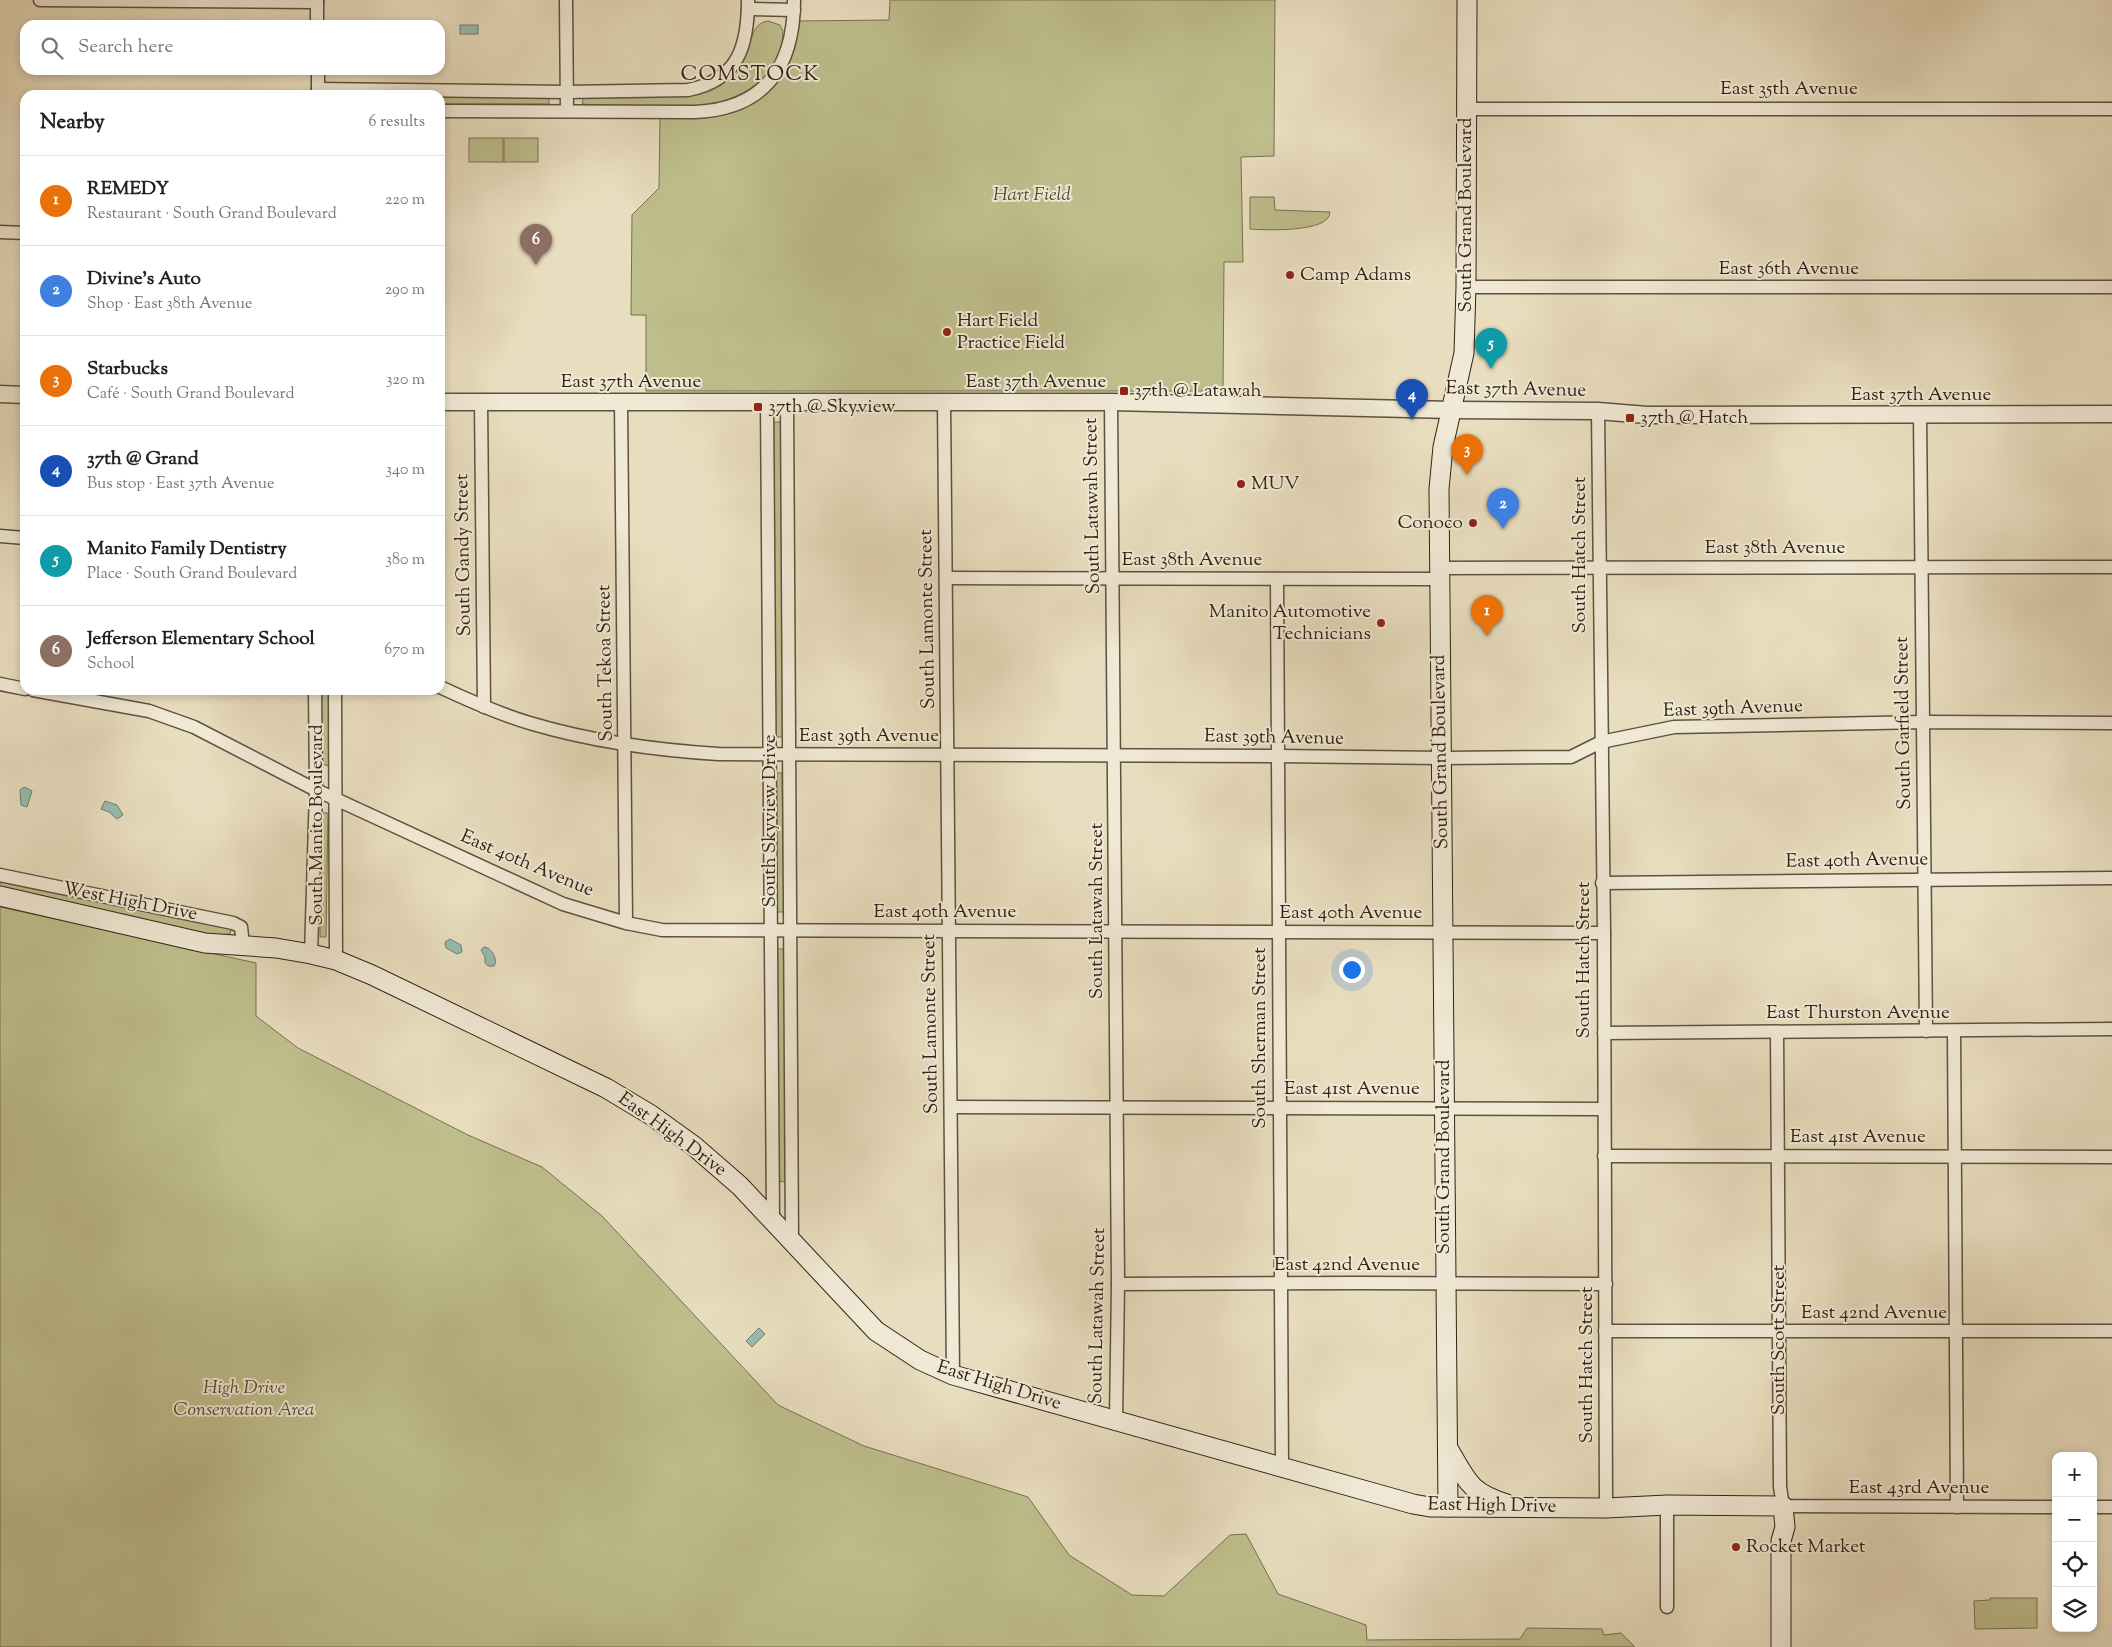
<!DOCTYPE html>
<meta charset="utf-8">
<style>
body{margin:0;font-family:"Sorts Mill Goudy",serif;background:#f6f6f6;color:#222}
.controls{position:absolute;right:15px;bottom:15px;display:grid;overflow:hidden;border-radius:10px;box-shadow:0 2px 8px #0003}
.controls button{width:45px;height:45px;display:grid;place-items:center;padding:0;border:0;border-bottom:1px solid #e0e0e0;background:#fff;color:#222;font:25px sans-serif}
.you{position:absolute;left:1351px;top:969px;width:18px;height:18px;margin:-12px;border:4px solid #fff;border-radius:50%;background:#1a73e8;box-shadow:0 0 0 8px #1a73e833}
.badge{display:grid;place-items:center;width:32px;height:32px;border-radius:50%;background:#8f2418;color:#fff;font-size:16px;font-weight:700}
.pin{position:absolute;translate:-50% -41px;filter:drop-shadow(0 1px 2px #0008)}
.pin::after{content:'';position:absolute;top:26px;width:18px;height:15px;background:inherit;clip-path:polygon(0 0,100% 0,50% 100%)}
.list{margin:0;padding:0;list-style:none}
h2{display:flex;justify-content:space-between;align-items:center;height:65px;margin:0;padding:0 20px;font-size:21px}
h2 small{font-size:16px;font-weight:400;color:#767676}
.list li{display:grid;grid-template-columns:32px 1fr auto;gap:15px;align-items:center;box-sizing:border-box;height:90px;padding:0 20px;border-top:1px solid #e0e0e0}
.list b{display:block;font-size:19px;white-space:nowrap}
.list p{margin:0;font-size:16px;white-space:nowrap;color:#767676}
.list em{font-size:16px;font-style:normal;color:#767676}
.icon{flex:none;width:28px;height:28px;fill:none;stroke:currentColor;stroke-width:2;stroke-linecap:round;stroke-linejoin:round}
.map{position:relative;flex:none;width:2112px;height:1647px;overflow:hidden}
.search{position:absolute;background:#fff;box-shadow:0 2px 8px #0003;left:20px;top:20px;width:425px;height:55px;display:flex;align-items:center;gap:12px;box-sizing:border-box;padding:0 18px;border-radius:15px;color:#767676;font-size:19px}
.panel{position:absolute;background:#fff;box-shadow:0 2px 8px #0003;left:20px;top:90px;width:425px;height:605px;border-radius:15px}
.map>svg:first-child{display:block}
.green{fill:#bebe8c;stroke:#787050}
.water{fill:#97bcaf;stroke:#6e7e71}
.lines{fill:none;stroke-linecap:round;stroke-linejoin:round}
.minor-casing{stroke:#5f513f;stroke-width:15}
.tertiary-casing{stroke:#5f513f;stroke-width:19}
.secondary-casing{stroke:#312215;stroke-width:21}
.minor{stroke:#f0e9d5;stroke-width:12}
.tertiary{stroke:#f0e9d5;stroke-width:16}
.secondary{stroke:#f0e9d5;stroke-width:19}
.poi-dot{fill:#8f2418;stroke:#f0e9d5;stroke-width:2}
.labels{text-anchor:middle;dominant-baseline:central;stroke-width:4;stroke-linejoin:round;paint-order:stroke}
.street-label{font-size:19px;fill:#312215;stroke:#f0e9d5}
.park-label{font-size:19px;font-style:italic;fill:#544933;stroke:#f0e9d5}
.poi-label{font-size:19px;fill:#312215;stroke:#f0e9d5;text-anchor:start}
.quarter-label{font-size:21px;letter-spacing:1px;fill:#312215;stroke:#f0e9d5}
</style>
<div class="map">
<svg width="2112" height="1647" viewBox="0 0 2112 1647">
<rect width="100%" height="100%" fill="#e8ddbe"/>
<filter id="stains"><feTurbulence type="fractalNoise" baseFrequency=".004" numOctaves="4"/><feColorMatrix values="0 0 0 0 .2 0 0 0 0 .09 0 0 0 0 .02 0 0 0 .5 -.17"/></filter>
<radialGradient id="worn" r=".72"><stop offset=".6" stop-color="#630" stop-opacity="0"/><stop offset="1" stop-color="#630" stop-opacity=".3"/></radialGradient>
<g class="green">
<path d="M890,0H1275L1274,156L1241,157L1243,262H1224L1223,391H646V315H631L632,215L659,188L660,117C694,118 727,120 756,100C762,96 767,88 772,83C790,61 795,49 798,21L889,20Z"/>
<path d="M768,21L780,25L783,31C784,76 739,102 700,106L587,105L582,103L584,97L705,92C720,86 733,76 742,62C751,48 750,23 768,21Z"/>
<rect x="440" y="97" width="109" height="7"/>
<rect x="469" y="138" width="34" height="24"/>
<rect x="504" y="138" width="34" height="24"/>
<path d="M1250,197H1274L1275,210L1330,212C1330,233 1265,230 1250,229Z"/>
<path d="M772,422H781L783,737H774Z"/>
<path d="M321,690H330V766L321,764Z"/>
<path d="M774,773H782L784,912H776Z"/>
<path d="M321,813H328L326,937H320Z"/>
<path d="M0,881L231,929L230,934L213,935L0,887Z"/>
<path d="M0,907L256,963V1016L298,1048L468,1135L542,1167L602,1216L778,1405L864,1446L1028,1497L1069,1555L1132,1595L1164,1596L1230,1535L1246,1534L1278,1594L1366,1625L1367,1640L1520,1639L1527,1628L1602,1629L1604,1635L1621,1633L1635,1647H0Z"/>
<path d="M776,949H785L786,1182L778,1181Z"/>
<path d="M1990,1598H2037V1628L1975,1629L1974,1601L1990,1600Z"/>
</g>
<g class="water">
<rect x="460" y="25" width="18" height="9"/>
<path d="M24,787L32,791L27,807L21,805L20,790Z"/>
<path d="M105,801L117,805L123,815L117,819L109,812L101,809Z"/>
<path d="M450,939L461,945L462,952L457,954L446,948L445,942Z"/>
<path d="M484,947L488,948C493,952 498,960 494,966H488L485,963V957L481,950Z"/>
<path d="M759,1328L765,1334L752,1347L746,1341Z"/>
</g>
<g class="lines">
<g class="minor-casing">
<g id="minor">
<path d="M40,0L317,2"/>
<path d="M317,0V25"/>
<path d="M566,0L567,111"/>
<path d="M748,9L794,10"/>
<path d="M318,70V95"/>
<path d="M318,89L566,92L688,90C739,80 748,45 748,0"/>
<path d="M1467,109H2112"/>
<path d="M440,111L695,112C765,109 794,67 794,0"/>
<path d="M0,232L25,233"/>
<path d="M1466,287H2112"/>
<path d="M767,401L773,1219"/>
<path d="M787,401L792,1241"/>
<path d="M481,402L484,707"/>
<path d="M621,402L626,923"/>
<path d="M944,402L953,1375"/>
<path d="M1111,402L1118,1284L1116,1421"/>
<path d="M1598,411L1604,933L1606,1508"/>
<path d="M1920,414L1926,1031"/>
<path d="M0,536L25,538"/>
<path d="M1439,568L2112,567"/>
<path d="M946,578L1439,579"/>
<path d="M1277,579L1282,1467"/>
<path d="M0,684L25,689"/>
<path d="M440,687C470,701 501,715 533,724C594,742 655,750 718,754L1278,756L1442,758L1571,757L1601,742L1674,727L1924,722L2112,723"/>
<path d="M33,690L149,711L194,727L316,790L563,904L626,923L662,930L1604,933"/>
<path d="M335,690L336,960"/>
<path d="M0,875L233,923L241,927L243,945"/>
<path d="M1602,883L2112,878"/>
<path d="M311,954L316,790L315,690"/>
<path d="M1954,1031L1957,1507"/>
<path d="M1777,1032L1780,1487L1783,1506L2056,1507"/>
<path d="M1604,1033L2112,1029"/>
<path d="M951,1107L1603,1109"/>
<path d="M1604,1156L2112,1157"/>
<path d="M1118,1284L1361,1283L1606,1284"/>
<path d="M1605,1331H2112"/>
<path d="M1667,1505V1607"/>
<path d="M2093,1507H2112"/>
</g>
</g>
<g class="tertiary-casing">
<g id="tertiary">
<path d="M0,394L25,395"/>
<path d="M440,402H1111L1452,410L1598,411L1647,415L2112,414"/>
</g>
</g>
<g class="secondary-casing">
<g id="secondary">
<path d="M0,896L205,943L276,948L311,954L336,960L372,975L606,1088L651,1115L694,1146L740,1186L876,1331L920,1360L953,1375L1413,1504L1430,1507L1606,1508L1667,1505L1783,1506L1785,1527L1781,1541V1647"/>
<path d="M1449,1450C1467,1481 1470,1493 1507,1504"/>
<path d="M1448,1507L1439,489L1443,447L1464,353L1466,287L1467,0"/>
</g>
</g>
<use href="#minor" class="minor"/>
<use href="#tertiary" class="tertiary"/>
<use href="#secondary" class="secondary"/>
</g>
<g class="poi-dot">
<circle cx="1290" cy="275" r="5"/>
<circle cx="947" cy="332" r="5"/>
<rect x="1119" y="386" width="10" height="10" rx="2.5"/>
<rect x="753" y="402" width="10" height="10" rx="2.5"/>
<rect x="1625" y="413" width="10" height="10" rx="2.5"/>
<circle cx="1241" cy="484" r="5"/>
<circle cx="1473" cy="523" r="5"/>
<circle cx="1381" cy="623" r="5"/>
<circle cx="1736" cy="1547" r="5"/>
</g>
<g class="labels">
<g class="street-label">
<text x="1789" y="89">East 35th Avenue</text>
<text transform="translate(1466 215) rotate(-90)">South Grand Boulevard</text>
<text x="1789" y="269">East 36th Avenue</text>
<text x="631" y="382">East 37th Avenue</text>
<text x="1036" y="382">East 37th Avenue</text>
<text transform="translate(1516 390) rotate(1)">East 37th Avenue</text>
<text x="1921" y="395">East 37th Avenue</text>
<text transform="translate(1093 506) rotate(-91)">South Latawah Street</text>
<text x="1775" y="548">East 38th Avenue</text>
<text transform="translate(464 555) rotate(-91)">South Gandy Street</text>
<text transform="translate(1580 555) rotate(-90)">South Hatch Street</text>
<text x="1192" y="560">East 38th Avenue</text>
<text transform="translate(928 619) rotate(-91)">South Lamonte Street</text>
<text transform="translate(606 663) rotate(-91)">South Tekoa Street</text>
<text transform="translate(1733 709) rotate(-2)">East 39th Avenue</text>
<text transform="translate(1904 723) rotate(-91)">South Garfield Street</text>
<text x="869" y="736">East 39th Avenue</text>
<text transform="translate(1274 738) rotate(1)">East 39th Avenue</text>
<text transform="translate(1441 752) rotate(-91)">South Grand Boulevard</text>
<text transform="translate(770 821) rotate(-90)">South Skyview Drive</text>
<text transform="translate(317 825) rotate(-90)">South Manito Boulevard</text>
<text transform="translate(1857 861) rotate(-1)">East 40th Avenue</text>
<text transform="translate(527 864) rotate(23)">East 40th Avenue</text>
<text transform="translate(130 902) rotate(11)">West High Drive</text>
<text transform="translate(1097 911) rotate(-90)">South Latawah Street</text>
<text x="945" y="912">East 40th Avenue</text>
<text x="1351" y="913">East 40th Avenue</text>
<text transform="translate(1584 960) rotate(-90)">South Hatch Street</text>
<text x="1858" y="1013">East Thurston Avenue</text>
<text transform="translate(931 1024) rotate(-91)">South Lamonte Street</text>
<text transform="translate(1260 1038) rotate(-90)">South Sherman Street</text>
<text x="1352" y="1089">East 41st Avenue</text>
<text transform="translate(672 1135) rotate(36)">East High Drive</text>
<text x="1858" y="1137">East 41st Avenue</text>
<text transform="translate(1444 1157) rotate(-90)">South Grand Boulevard</text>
<text x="1347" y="1265">East 42nd Avenue</text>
<text x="1874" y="1313">East 42nd Avenue</text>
<text transform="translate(1098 1316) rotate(-89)">South Latawah Street</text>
<text transform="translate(1779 1340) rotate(-90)">South Scott Street</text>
<text transform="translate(1587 1365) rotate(-90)">South Hatch Street</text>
<text transform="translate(999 1386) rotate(17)">East High Drive</text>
<text x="1919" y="1488">East 43rd Avenue</text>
<text transform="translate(1492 1506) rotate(1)">East High Drive</text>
</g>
<g class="park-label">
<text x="1032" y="195">Hart Field</text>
<text x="244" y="1388">High Drive<tspan x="244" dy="22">Conservation Area</tspan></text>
</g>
<g class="poi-label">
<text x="1300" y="275">Camp Adams</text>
<text x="957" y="321">Hart Field<tspan x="957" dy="22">Practice Field</tspan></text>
<text x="1134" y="391">37th @ Latawah</text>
<text x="768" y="407">37th @ Skyview</text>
<text x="1640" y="418">37th @ Hatch</text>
<text x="1251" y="484">MUV</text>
<text x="1463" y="523" text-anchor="end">Conoco</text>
<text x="1371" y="612" text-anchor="end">Manito Automotive<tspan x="1371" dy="22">Technicians</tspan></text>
<text x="1746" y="1547">Rocket Market</text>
</g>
<g class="quarter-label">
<text x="750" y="75">COMSTOCK</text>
</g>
</g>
<rect width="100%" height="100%" filter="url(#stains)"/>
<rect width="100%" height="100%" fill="url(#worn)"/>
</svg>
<div class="controls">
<button>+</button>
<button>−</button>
<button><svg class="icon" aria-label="locate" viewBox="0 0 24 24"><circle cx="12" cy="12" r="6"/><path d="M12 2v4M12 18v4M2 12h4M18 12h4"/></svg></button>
<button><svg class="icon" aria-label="layers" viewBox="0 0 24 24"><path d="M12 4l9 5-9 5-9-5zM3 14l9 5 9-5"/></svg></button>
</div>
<div class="you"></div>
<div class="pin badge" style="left:1487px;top:636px;background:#e8710a">1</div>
<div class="pin badge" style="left:1503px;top:529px;background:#3f7fe0">2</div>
<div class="pin badge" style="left:1467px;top:475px;background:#e8710a">3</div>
<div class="pin badge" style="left:1412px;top:420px;background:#1a4fb4">4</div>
<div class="pin badge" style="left:1491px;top:369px;background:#0f9aa8">5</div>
<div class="pin badge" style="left:536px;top:265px;background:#8d6e63">6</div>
<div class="search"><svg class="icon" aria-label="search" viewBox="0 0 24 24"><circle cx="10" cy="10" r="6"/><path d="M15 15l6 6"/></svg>Search here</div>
<section class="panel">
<h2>Nearby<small>6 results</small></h2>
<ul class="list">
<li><span class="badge" style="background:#e8710a">1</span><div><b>REMEDY</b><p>Restaurant · South Grand Boulevard</p></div><em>220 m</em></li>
<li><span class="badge" style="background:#3f7fe0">2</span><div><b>Divine's Auto</b><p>Shop · East 38th Avenue</p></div><em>290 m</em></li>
<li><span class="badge" style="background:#e8710a">3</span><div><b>Starbucks</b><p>Café · South Grand Boulevard</p></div><em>320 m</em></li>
<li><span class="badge" style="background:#1a4fb4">4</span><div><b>37th @ Grand</b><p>Bus stop · East 37th Avenue</p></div><em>340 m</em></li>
<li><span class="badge" style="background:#0f9aa8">5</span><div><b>Manito Family Dentistry</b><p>Place · South Grand Boulevard</p></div><em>380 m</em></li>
<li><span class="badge" style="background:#8d6e63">6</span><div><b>Jefferson Elementary School</b><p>School</p></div><em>670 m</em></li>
</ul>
</section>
</div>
